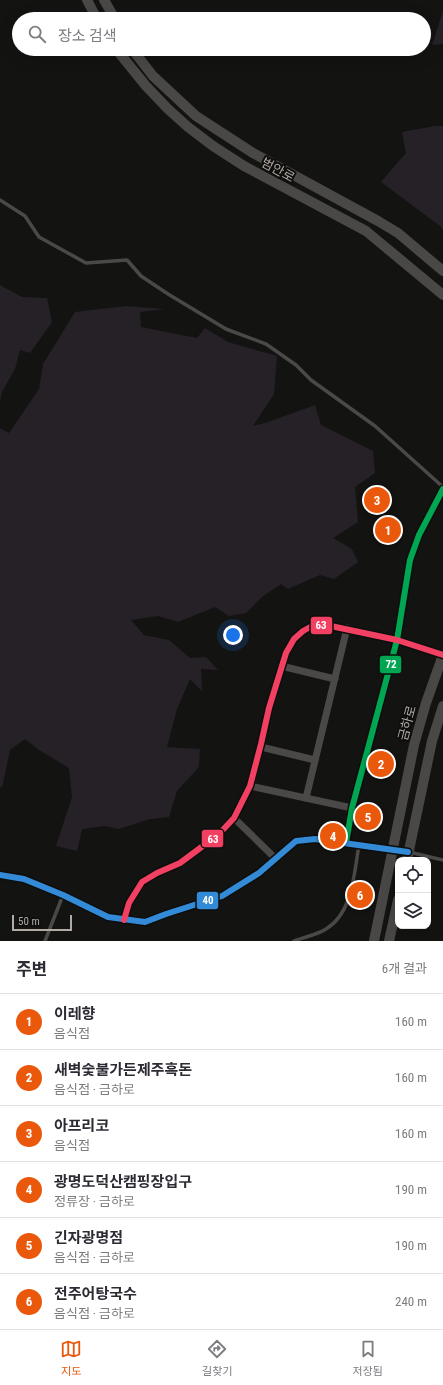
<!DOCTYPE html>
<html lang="ko">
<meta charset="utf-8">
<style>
body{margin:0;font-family:"Roboto Condensed","Noto Sans KR",sans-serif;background:#f7f7f7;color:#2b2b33}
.controls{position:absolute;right:12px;bottom:12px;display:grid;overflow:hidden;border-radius:8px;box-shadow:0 4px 16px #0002}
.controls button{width:36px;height:36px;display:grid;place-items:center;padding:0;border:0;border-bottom:1px solid #e1e1e2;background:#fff;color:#2b2b33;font:20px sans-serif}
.scale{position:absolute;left:12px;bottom:10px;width:60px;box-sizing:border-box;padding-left:4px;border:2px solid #b2aba5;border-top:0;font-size:11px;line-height:14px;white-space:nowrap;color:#b2aba5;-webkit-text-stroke:3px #0e0e0d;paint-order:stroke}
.you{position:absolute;left:233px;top:635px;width:14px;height:14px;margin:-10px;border:3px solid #fff;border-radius:50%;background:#1a73e8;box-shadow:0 0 0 6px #1a73e833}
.badge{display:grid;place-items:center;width:26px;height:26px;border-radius:50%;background:#ea580c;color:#fff;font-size:13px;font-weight:700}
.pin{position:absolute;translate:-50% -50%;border:2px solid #fff;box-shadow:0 1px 4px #0006}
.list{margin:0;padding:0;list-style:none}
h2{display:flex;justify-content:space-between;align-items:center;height:52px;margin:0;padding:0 16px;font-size:17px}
h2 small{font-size:13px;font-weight:400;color:#7c7c81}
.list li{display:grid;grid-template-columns:26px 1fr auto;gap:12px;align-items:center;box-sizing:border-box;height:56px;padding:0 16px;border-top:1px solid #e1e1e2}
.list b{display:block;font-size:15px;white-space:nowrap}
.list p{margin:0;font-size:13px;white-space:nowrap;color:#7c7c81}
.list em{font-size:13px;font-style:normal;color:#7c7c81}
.icon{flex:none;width:22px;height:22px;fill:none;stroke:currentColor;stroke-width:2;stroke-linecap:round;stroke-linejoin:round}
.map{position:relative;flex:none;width:443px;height:941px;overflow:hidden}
.search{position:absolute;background:#fff;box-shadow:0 4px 16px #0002;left:12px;right:12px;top:12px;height:44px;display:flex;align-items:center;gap:10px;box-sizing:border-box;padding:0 14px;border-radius:22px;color:#7c7c81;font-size:15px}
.sheet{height:388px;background:#fff}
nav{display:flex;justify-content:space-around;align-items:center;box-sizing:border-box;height:56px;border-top:1px solid #e1e1e2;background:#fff;font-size:11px;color:#7c7c81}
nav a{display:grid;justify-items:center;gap:2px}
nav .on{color:#ea580c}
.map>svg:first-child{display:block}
.green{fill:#262127}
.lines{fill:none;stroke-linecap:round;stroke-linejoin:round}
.lane{stroke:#4b4947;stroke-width:3.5}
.street{stroke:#4b4947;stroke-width:7}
.secondary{stroke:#494846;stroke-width:10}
.bus-1-casing{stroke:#0e0e0d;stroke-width:9}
.bus-2-casing{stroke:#0e0e0d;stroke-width:9}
.bus-3-casing{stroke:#0e0e0d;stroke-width:9}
.bus-1{stroke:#00a651;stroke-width:6}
.bus-2{stroke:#338bd7;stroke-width:6}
.bus-3{stroke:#f24062;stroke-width:6}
.labels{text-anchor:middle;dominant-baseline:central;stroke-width:4;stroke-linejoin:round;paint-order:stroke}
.street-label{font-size:13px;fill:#b2aba5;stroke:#0e0e0d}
.line-badge{stroke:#0e0e0d;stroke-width:1.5}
.badge-label{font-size:11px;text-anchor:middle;font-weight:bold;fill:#fff}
</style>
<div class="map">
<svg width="443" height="941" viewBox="0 0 443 941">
<rect width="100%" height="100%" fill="#131312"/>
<g class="green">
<path d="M443,11V44L432,45Z"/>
<path d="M435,126H443V230L440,226L381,182L406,153L402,132Z"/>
<path d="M0,285L22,297L47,298L52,322L30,353L20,350L15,369L2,392L0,401Z"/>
<path d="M126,306L165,309L140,312L141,327L197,338L205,328L228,342L277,356L274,394L253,426L268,422L315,405L321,425L373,451L375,473L355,487L358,522L333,538L352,549L358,562L334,579L320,575L288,589L281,584L262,597L246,613L229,616L215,607L178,622L158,616L131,620L144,635L169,640L190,658L206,657L218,670L201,669L202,691L190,679L177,709L167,747L200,749L199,767L177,791L169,817L150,819L119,829L105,826L82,829L77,851L56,846L72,797L69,768L39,750L25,739L10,750L2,788L0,787V428L9,433L39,389L43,364L75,312Z"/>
</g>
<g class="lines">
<g class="lane">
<path d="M0,200L25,216L39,237L86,263L127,260L141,276L168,294L226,329L266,344L296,365L311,380L375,426L443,487"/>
<path d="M409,852L443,860"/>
<path d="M45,941L63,895"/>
<path d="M294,941C304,937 317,935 326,929C353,913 354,873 359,845"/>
</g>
<g class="street">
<path d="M281,666L335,679"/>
<path d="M261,747L315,760"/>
<path d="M250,786L352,808"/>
<path d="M306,798L347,628"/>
<path d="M234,818L276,859"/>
<path d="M346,843L352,808L397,640L410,560L419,535L443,489"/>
<path d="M0,875L24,879L63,895L108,917L145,922L166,914L222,896L259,873L296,841L315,839L408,852"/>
<path d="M124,920L129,903L142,882L157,873L180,863L219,834L234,818L250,786L261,744L269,708L286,653L294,639L303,631L312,626L326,625L397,640L443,655"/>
</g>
<g class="secondary">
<path d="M87,0L97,19"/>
<path d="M104,0L115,19"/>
<path d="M116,49L146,86L168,109L188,127L213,146L244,166L366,231L443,295"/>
<path d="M132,49L153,76L196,116L253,153L378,221L398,233L443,271"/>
<path d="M407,860L432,741L443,706"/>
<path d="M374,941L414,745L426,703L443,655"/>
<path d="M389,941L398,900"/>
</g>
<g class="bus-1-casing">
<path id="bus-1" d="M346,843L352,808L397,640L410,560L419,535L443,489"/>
</g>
<g class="bus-2-casing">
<path id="bus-2" d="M0,875L24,879L63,895L108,917L145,922L166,914L222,896L259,873L296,841L315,839L408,852"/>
</g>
<g class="bus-3-casing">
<path id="bus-3" d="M124,920L129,903L142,882L157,873L180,863L219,834L234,818L250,786L261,744L269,708L286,653L294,639L303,631L312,626L326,625L397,640L443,655"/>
</g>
<use href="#bus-1" class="bus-1"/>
<use href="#bus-2" class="bus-2"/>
<use href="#bus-3" class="bus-3"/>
</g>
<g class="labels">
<g class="street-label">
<text transform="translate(278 170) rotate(29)">범안로</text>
<text transform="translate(407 723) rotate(-75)">금하로</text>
</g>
</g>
<g class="line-badge">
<rect x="310" y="616" width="23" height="19" rx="4" fill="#f24062"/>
<rect x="379" y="655" width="23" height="19" rx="4" fill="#00a651"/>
<rect x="201" y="829" width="23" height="19" rx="4" fill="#f24062"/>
<rect x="196" y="891" width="23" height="19" rx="4" fill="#338bd7"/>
</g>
<g class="badge-label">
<text x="321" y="629">63</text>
<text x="391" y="668">72</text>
<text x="213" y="843">63</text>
<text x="208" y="904">40</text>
</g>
</svg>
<div class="controls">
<button><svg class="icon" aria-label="locate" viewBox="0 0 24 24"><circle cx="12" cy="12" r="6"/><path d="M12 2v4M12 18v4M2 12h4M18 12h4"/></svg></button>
<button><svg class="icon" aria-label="layers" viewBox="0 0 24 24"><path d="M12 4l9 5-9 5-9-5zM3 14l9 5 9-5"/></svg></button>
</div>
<div class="scale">50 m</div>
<div class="you"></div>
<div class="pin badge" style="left:388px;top:530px">1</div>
<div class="pin badge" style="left:381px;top:764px">2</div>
<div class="pin badge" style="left:377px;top:500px">3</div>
<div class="pin badge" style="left:333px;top:836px">4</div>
<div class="pin badge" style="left:368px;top:817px">5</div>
<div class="pin badge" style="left:360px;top:895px">6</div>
<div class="search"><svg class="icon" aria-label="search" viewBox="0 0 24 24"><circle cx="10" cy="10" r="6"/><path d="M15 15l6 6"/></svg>장소 검색</div>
</div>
<section class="sheet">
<h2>주변<small>6개 결과</small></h2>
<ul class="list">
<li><span class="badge">1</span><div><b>이레향</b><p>음식점</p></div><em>160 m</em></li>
<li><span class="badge">2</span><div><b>새벽숯불가든제주흑돈</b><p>음식점 · 금하로</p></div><em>160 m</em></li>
<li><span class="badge">3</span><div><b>아프리코</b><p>음식점</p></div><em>160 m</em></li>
<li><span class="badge">4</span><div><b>광명도덕산캠핑장입구</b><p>정류장 · 금하로</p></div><em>190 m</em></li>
<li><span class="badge">5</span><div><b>긴자광명점</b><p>음식점 · 금하로</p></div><em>190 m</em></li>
<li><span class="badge">6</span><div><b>전주어탕국수</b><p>음식점 · 금하로</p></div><em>240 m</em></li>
</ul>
</section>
<nav>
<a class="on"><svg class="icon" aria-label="map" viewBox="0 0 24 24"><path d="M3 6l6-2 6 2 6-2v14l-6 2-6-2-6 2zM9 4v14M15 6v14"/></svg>지도</a>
<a><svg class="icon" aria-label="directions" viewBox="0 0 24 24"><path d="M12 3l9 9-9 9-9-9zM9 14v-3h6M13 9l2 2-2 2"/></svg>길찾기</a>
<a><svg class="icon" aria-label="saved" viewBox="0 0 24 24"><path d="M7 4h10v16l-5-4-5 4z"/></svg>저장됨</a>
</nav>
